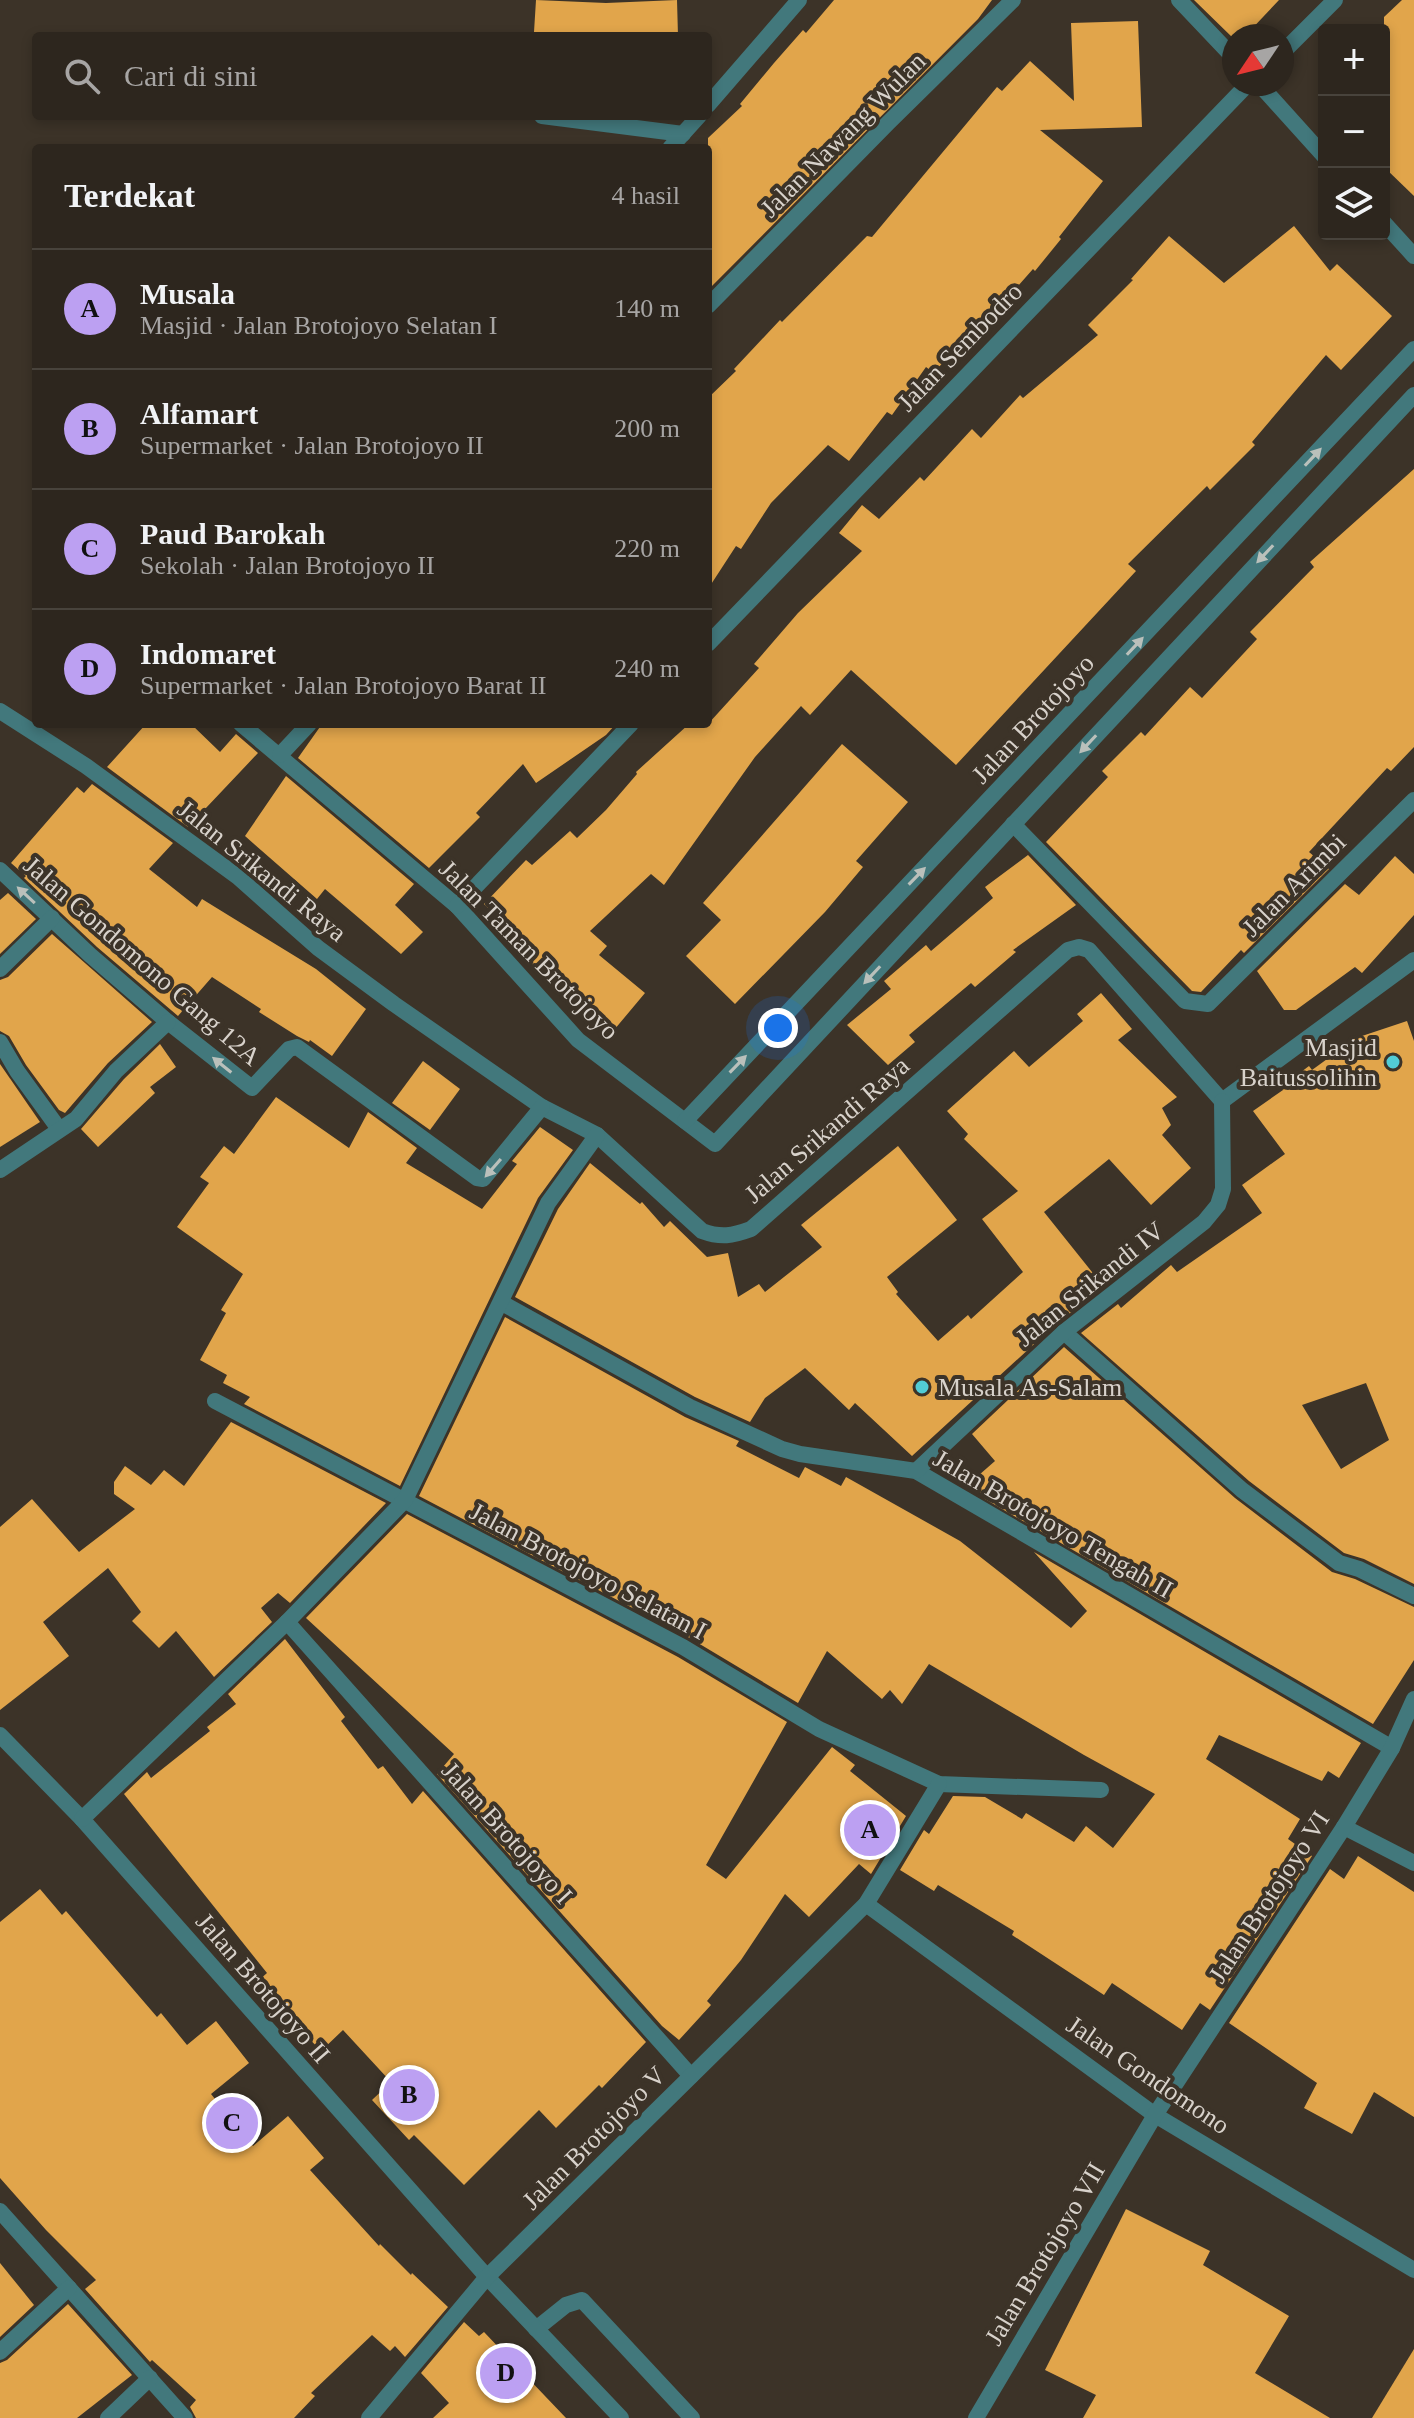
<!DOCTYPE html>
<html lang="id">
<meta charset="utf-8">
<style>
body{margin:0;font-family:"Times New Roman",serif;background:#352e27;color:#f1f3f6}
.controls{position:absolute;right:24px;top:24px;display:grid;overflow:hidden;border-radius:8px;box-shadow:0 4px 12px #0003}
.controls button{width:72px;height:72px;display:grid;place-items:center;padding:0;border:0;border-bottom:2px solid #48433c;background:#2d261e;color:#f1f3f6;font:40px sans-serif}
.compass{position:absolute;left:1222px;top:24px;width:72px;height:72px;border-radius:50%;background:#2d261e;box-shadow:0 4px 12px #0003;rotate:235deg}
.you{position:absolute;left:778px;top:1028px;width:28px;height:28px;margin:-20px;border:6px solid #fff;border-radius:50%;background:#1a73e8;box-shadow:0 0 0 12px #1a73e833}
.badge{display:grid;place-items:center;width:52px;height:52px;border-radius:50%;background:#bca0f2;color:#111;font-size:26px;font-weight:700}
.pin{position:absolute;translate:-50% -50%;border:4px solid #fff;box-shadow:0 2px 8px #0006}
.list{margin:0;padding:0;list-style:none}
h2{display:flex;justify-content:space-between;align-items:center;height:104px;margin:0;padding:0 32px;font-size:34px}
h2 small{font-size:26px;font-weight:400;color:#a7a5a4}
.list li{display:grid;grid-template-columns:52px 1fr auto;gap:24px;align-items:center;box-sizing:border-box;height:120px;padding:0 32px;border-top:2px solid #48433c}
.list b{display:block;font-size:30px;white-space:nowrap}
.list p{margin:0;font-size:26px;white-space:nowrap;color:#a7a5a4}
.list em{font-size:26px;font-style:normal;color:#a7a5a4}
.icon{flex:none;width:44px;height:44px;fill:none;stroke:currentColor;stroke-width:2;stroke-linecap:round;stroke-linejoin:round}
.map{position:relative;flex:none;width:1414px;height:2418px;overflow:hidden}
.search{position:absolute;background:#2d261e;box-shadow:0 4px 12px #0003;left:32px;top:32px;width:680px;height:88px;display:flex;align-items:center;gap:20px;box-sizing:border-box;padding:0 28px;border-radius:8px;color:#a7a5a4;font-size:30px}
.panel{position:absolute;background:#2d261e;box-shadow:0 4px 12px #0003;left:32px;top:144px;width:680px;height:584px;border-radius:8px}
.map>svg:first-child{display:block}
.building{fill:#e1a54b;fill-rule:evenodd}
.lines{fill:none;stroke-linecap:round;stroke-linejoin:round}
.lane{stroke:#42787c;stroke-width:16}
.street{stroke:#42787c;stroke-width:16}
.oneway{fill:#bac0bb}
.poi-dot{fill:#52ccd5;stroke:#3c3328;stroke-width:3}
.labels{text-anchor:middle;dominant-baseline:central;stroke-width:8;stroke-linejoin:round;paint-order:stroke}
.street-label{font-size:26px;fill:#d8d2cb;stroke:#3c3328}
.poi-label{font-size:26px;fill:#d8d2cb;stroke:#3c3328;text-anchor:end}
</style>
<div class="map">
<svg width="1414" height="2418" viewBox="0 0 1414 2418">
<rect width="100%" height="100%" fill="#3c3328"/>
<g class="building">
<path d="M536,0L606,3L677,0L678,36H554V32H534Z"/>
<path d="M834,0H992L978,19L708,290V138L742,106L740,104L774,63L803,30L806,33Z"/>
<path d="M1194,0H1279L1245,36H1234V39Z"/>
<path d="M1402,0H1414V196L1384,167V17Z"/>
<path d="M1138,21L1142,127L1040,130L1103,181L1059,237L1061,239L1035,271L1033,269L985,323L980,318L934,373L926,367L892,415L887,412L849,461L828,445L771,503L741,549L736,546L708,589V398L736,371L734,369L780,320L782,322L867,236L872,237L997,87L1002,91L1030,61L1074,101L1071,23Z"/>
<path d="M1294,226L1330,271L1337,264L1392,316L1341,370L1326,355L1252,442L1255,445L1210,490L1207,486L1128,564L1136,571L956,765L851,670L810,715L801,706L755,757L664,885L651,874L590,931L607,946L599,955L645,993L609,1036L511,945L518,937L484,904L526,860L532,865L570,831L577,838L606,810L637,774L636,772L689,724H708L759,668L754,664L798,613L862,551L839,533L862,505L879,519L920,477L924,481L972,429L981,438L1020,395L1023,398L1098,335L1088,325L1133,280L1131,279L1169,236L1224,283Z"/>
<path d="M1414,469V747L1391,771L1387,768L1309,852L1329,869L1244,953L1241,950L1201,992L1192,991L1046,842L1108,777L1102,771L1141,732L1145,736L1190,687L1202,698L1257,639L1250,632L1314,567L1310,562Z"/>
<path d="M146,724H191L220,752L236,734L258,753L188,827L107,767Z"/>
<path d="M322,724H616L606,735L536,783L523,764L476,813L480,817L429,868L298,758Z"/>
<path d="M842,744L908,802L856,861L863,867L825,912L735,1004L686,956L721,920L703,903Z"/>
<path d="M286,776L414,884L395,905L423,932L401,954L325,889L317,899L245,836Z"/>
<path d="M92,784L173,843L149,869L197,907L202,899L316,969L366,1009L332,1056L310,1040L309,1042L297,1036L259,1012L261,1009L212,977L178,1016L97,947L24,878L26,876L11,863L77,787L84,793Z"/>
<path d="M1028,855L1076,905L1013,950L1016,952L975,987L971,983L909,1035L915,1042L888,1065L847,1025L891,989L884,981L926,945L931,951L993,898L985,887Z"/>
<path d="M1395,856L1414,874V915L1362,973L1355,967L1296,1010H1284L1257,971L1345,884L1359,895Z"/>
<path d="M8,893L36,919L0,954V900Z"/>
<path d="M52,934L152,1022L108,1063L65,1113L59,1110L26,1065L9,1036L0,1031V980L8,977Z"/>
<path d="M1101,993L1132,1029L1118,1040L1177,1097L1162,1108L1171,1125L1162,1135L1191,1168L1151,1205L1109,1159L1044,1212L1104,1287L1056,1324L912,1456L855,1403L849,1410L805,1368L765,1398L750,1422L695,1397L515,1297L558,1209L590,1163L640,1204L642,1202L664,1227L670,1221L707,1257L728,1253L738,1297L759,1284L765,1292L822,1247L801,1225L898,1146L957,1220L887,1277L898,1292L896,1294L938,1341L968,1315L971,1319L1023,1272L982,1219L1018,1191L964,1139L968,1134L947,1111L1014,1051L1029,1067L1083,1021L1077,1014Z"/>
<path d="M1407,1021L1414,1041V1584L1364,1559L1344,1553L1249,1481L1081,1333L1118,1304L1121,1308L1171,1265L1177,1272L1262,1213L1242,1185L1285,1154L1253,1111L1283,1090L1281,1087L1309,1066L1312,1070L1356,1038ZM1366,1383L1389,1440L1341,1469L1302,1405Z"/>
<path d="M160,1044L176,1067L150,1087L155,1093L98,1147L81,1129L124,1079Z"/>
<path d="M423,1061L460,1089L430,1130L392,1103Z"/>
<path d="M0,1064L40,1122L0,1147Z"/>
<path d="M276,1097L349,1148L368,1112L417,1148L406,1163L482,1209L517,1164L512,1161L540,1127L573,1150L538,1198L400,1486L244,1404L250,1397L223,1383L227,1375L200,1360L226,1313L221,1310L243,1274L177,1227L209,1183L200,1177L224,1146L234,1154Z"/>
<path d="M505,1317L685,1417L739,1441L736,1446L799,1478L805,1467L841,1486L846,1477L960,1541L1071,1628L1087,1611L1034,1552L1361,1743L1339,1778L1328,1771L1322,1781L1219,1735L1206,1759L1300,1819L1288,1839L1312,1856L1210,2010L1200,2003L1182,2030L1112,1983L1104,1995L1012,1935L1014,1931L938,1885L934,1891L900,1870L924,1830L929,1834L953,1796L985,1797L1022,1819L1026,1813L1074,1842L1086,1826L1113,1848L1155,1794L1084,1755L929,1664L902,1704L890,1690L882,1699L827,1651L798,1703L688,1637L419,1496Z"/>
<path d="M1064,1347L1235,1498L1332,1572L1355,1579L1414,1607V1660L1373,1724L985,1499L971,1482L995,1461L972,1434Z"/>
<path d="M231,1422L386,1503L290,1603L278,1593L261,1608L272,1622L214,1677L176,1631L159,1648L132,1621L141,1612L108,1568L43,1622L69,1656L0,1710V1527L32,1499L79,1552L135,1509L114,1494V1482L125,1466L151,1485L164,1470L184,1486Z"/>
<path d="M407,1514L678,1657L787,1722L706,1865L726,1879L832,1747L855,1765L850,1771L906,1816L871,1874L859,1864L809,1917L785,1894L741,1960L707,2001L711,2005L679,2040L662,2026L437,1774L454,1754L306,1618Z"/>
<path d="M285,1639L345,1717L341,1721L378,1769L383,1766L412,1804L423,1791L646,2042L602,2088L599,2085L556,2128L539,2110L464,2185L414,2135L409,2140L372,2100L391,2082L343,2030L321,2051L297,2026L258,1981L267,1973L124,1794L147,1772L151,1778L210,1731L207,1727L236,1704L228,1694Z"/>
<path d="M1358,1856L1414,1892V2117L1374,2092L1352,2134L1304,2108L1317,2083L1229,2023L1330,1869L1344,1879Z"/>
<path d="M40,1889L62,1915L66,1911L157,2017L161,2013L187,2045L216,2021L249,2063L211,2094L253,2146L288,2116L324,2158L310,2170L379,2246L380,2244L411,2275L412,2273L448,2307L405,2357L395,2346L390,2351L372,2335L311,2393L315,2396L294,2418H196L190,2407L196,2400L152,2360L150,2362L85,2289L96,2280L46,2230L0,2178V1922Z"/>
<path d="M1126,2209L1210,2251L1203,2265L1289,2316L1255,2373L1330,2418H1083L1096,2395L1045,2370Z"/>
<path d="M0,2263L34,2305L0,2337Z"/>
<path d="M68,2304L132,2375L77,2418H0V2363L7,2360Z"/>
<path d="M464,2322L479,2336L484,2332L566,2418H433L449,2403L421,2373Z"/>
<path d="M1414,2349V2418H1372Z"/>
</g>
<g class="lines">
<path class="lane" d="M536,2329L566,2305L582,2300L692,2418"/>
<g class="street">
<path d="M1179,0L1234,58"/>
<path d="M1282,53L1335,0"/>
<path d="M1259,84L1324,156"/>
<path d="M708,105L799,0"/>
<path d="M542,116L683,134"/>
<path d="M670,148L699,116"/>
<path d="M1384,223L1414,256"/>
<path d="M708,306L888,123L1013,0"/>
<path d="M708,644L1248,84"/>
<path d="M0,711L86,766L238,877L318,948L394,1004L542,1107L597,1135L702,1231C721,1238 732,1236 751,1229L1068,950L1079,947L1089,950L1222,1101L1414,960"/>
<path d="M241,724L457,906L578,1040L715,1144L1414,395"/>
<path d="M280,755L309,724"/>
<path d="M1013,824L1185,1001L1208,1004L1414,800"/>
<path d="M0,870L90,955L168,1022L252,1088L289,1049L297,1047L477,1178L483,1179L542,1107"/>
<path d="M457,906L631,724"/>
<path d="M0,969L52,918"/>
<path d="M0,1042L17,1071L59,1129"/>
<path d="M685,1121L1414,349"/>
<path d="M0,1170L76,1119L116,1071L168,1022"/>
<path d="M502,1303L690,1407L782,1449L800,1454L916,1471L1392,1748"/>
<path d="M1064,1332L1242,1490L1339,1563L1359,1569L1414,1596"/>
<path d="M215,1401L683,1647L819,1729L939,1784L1101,1790"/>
<path d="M916,1471L1064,1332L1204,1222L1218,1205L1223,1189L1222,1101"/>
<path d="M287,1622L691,2076"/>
<path d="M0,1735L82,1819L487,2277L621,2418"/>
<path d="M82,1819L287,1622L405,1500L548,1203L597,1135"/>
<path d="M1344,1827L1414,1863"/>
<path d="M866,1904L1155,2115L1414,2270"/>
<path d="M0,2211L185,2418"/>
<path d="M0,2352L69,2288"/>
<path d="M108,2418L150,2378"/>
<path d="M369,2418L487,2277L866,1904L939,1784"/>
<path d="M976,2418L1155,2115L1344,1827L1392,1748L1414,1699"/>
</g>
</g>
<defs><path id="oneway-solid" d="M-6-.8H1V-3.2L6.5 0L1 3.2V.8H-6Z" transform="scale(2)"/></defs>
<g class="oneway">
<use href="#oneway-solid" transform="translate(1313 457) rotate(-47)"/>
<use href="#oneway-solid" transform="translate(1265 554) rotate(133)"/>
<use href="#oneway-solid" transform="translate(1135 646) rotate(-47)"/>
<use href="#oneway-solid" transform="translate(1088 744) rotate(133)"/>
<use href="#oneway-solid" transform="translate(917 876) rotate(-46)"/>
<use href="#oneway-solid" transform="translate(26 895) rotate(-137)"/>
<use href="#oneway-solid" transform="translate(872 975) rotate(133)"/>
<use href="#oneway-solid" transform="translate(738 1064) rotate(-46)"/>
<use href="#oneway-solid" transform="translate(222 1065) rotate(-141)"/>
<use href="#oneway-solid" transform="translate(493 1168) rotate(131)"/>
</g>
<g class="poi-dot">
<circle cx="1393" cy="1062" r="8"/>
<circle cx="922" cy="1387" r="8"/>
</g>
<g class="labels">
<g class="street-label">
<text transform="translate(843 135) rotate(-45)">Jalan Nawang Wulan</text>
<text transform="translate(960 347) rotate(-46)">Jalan Sembodro</text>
<text transform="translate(1033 719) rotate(-47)">Jalan Brotojoyo</text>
<text transform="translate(262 871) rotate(39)">Jalan Srikandi Raya</text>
<text transform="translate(1294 885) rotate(-45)">Jalan Arimbi</text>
<text transform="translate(529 950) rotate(45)">Jalan Taman Brotojoyo</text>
<text transform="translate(142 961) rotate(41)">Jalan Gondomono Gang 12A</text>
<text transform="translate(827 1130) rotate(-41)">Jalan Srikandi Raya</text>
<text transform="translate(1090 1284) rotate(-39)">Jalan Srikandi IV</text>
<text transform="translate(1053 1524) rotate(30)">Jalan Brotojoyo Tengah II</text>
<text transform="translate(588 1571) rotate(28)">Jalan Brotojoyo Selatan I</text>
<text transform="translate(507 1833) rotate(48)">Jalan Brotojoyo I</text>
<text transform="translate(1269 1897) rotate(-57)">Jalan Brotojoyo VI</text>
<text transform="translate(263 1988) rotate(49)">Jalan Brotojoyo II</text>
<text transform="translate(1148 2075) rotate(34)">Jalan Gondomono</text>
<text transform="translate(594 2138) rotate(-45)">Jalan Brotojoyo V</text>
<text transform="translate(1045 2254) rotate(-59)">Jalan Brotojoyo VII</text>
</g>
<g class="poi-label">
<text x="1377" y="1047">Masjid<tspan x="1377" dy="30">Baitussolihin</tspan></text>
<text x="938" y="1387" text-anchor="start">Musala As-Salam</text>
</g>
</g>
</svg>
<div class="controls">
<button>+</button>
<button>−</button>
<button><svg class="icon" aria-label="layers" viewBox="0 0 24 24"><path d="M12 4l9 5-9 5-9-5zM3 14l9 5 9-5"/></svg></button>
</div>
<svg class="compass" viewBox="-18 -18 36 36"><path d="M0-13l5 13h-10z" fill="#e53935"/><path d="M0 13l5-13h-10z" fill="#a7a5a4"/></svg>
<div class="you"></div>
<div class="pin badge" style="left:870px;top:1830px">A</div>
<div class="pin badge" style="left:409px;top:2095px">B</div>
<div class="pin badge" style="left:232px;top:2123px">C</div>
<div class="pin badge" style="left:506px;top:2373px">D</div>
<div class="search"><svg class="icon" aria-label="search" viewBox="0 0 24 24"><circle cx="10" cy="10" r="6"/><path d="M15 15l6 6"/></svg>Cari di sini</div>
<section class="panel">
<h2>Terdekat<small>4 hasil</small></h2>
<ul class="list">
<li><span class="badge">A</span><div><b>Musala</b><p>Masjid · Jalan Brotojoyo Selatan I</p></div><em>140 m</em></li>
<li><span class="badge">B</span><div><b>Alfamart</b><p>Supermarket · Jalan Brotojoyo II</p></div><em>200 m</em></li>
<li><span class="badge">C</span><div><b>Paud Barokah</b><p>Sekolah · Jalan Brotojoyo II</p></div><em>220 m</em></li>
<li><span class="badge">D</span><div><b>Indomaret</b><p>Supermarket · Jalan Brotojoyo Barat II</p></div><em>240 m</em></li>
</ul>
</section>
</div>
